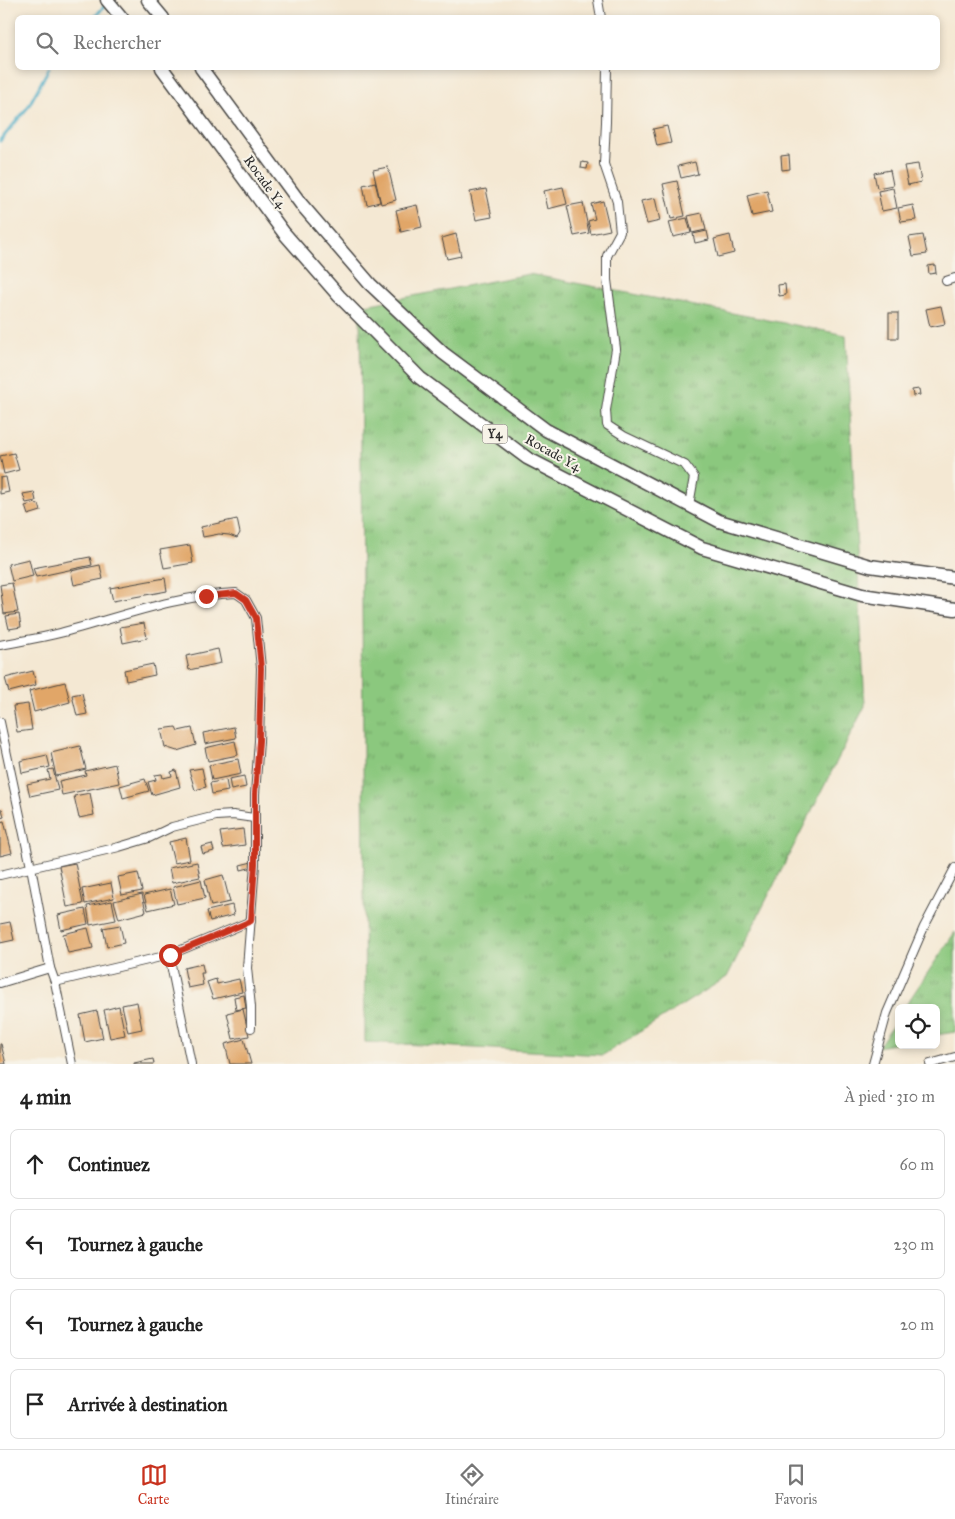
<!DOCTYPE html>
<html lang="fr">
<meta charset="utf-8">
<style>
body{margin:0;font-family:"IM FELL Great Primer",serif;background:#f6f6f6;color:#222}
.controls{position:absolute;right:15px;bottom:15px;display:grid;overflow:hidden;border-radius:8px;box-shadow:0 2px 8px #0003}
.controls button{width:45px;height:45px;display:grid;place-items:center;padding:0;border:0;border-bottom:1px solid #e0e0e0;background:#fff;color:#222;font:25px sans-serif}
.stop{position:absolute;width:15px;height:15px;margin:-11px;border:4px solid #c8321e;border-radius:50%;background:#fff}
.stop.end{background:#c8321e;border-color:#fff;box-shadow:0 1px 5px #0008}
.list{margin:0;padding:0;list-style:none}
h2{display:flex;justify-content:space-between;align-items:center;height:65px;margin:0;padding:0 20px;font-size:21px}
h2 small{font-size:16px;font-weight:400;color:#767676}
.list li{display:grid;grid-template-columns:32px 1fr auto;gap:15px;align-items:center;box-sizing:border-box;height:70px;margin:0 10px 10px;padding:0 10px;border:1px solid #e0e0e0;border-radius:8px}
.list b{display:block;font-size:19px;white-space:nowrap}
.list em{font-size:16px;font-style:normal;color:#767676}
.icon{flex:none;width:28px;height:28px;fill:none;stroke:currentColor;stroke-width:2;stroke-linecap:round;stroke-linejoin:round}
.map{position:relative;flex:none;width:955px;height:1064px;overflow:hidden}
.search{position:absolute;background:#fff;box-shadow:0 2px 8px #0003;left:15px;right:15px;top:15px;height:55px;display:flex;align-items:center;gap:12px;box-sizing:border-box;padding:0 18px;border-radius:8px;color:#767676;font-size:19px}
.sheet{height:385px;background:#fff}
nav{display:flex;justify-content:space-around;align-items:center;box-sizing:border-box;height:70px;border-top:1px solid #e0e0e0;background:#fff;font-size:14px;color:#767676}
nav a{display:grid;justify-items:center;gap:2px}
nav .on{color:#c8321e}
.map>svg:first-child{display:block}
.grass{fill:url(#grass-tufts);stroke:#5b7a54}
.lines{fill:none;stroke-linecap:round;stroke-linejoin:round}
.stream{stroke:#46aac5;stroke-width:3}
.building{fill:#e1a667}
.minor-casing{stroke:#494744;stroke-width:10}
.trunk-casing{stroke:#494744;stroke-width:15}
.minor{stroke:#fff;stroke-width:8}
.trunk{stroke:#fff;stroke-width:12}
.route{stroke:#c8321e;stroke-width:6}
.labels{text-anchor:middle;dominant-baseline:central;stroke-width:4;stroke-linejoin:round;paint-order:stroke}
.shield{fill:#f7f3e8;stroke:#686764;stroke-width:1}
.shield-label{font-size:12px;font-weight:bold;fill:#2b2b2b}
.street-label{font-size:14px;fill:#2b2b2b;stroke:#f7f3e8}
</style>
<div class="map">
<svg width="955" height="1064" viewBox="0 0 955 1064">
<defs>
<pattern id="grass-tufts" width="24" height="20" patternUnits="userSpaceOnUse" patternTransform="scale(1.25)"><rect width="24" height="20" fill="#8bc87e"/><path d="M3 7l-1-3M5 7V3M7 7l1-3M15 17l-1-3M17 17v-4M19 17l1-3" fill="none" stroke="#72a367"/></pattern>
</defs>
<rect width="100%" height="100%" fill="#f7f3e8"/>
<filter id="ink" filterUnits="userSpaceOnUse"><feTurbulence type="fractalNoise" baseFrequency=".02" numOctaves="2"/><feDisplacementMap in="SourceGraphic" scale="10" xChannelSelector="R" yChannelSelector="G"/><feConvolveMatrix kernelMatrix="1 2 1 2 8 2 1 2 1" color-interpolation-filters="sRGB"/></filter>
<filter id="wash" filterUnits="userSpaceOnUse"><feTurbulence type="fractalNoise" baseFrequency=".0096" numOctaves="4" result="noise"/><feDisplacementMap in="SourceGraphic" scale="20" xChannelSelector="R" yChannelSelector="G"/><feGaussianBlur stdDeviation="1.12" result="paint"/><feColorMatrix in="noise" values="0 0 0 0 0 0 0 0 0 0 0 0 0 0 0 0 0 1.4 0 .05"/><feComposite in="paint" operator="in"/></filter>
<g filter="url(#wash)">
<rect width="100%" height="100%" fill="#f4e8d3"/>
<g class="grass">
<path d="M529,274L846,335L865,706L727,977L603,1055L365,1042L360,306Z"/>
<path d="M955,932V1032L936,1035V1008H904Z"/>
<path d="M899,1016V1043L878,1047Z"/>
</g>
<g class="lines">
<g class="stream">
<path d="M94,18L107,3"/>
<path d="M0,141L28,107L49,68"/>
</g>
</g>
<g id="blocks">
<g class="building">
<path d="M667,126L671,143L657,146L653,129Z"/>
<path d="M789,155L790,169L782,170L781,156Z"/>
<path d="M582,162L588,163L587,169L581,168Z"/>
<path d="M695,162L698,174L681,178L678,166Z"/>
<path d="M918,164L921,182L908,185L904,166Z"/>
<path d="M388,167L396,200L381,204L373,170Z"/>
<path d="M890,170L893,185L877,188L874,173Z"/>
<path d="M677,181L685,216L671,219L663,184Z"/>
<path d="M375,182L380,202L367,205L363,185Z"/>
<path d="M563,187L567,204L548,209L544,191Z"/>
<path d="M893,188L897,208L882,211L878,191Z"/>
<path d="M486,189L492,217L476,220L470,192Z"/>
<path d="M767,190L772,212L752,216L747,195Z"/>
<path d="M655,198L660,221L647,224L641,201Z"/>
<path d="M603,201L610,230L591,234L588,221L595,219L591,204Z"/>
<path d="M583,203L589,233L574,236L567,206Z"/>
<path d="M417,205L422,227L401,232L396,210Z"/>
<path d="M913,205L916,220L901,222L898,208Z"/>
<path d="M702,213L706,230L692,233L688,216Z"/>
<path d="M687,218L691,233L673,237L669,222Z"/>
<path d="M707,231L709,240L695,243L693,234Z"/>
<path d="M456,234L461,256L447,259L442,238Z"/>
<path d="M730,235L734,253L718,257L714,239Z"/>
<path d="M923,235L927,254L913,256L909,237Z"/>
<path d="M935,265L936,273L929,274L928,266Z"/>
<path d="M785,284L786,295L779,296L778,285Z"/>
<path d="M941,306L945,324L930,327L926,309Z"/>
<rect x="889" y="313" width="9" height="25"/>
<path d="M919,389L920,395L913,396L912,390Z"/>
<path d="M14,453L19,470L4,474L0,456Z"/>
<path d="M6,477L9,492L0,494V478Z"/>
<path d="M34,492L36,501L26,503L23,494Z"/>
<path d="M36,503L37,505L39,504L41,511L28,515L25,506Z"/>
<path d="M237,519L240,533L237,538L229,535L219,534L203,537L201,527Z"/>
<path d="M190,545L193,563L164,568L160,550Z"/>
<path d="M90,557L92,565L36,577L33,568Z"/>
<path d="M29,559L33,576L12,581L8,564Z"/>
<path d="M100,565L103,579L74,585L71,571Z"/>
<path d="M165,578L167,591L113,601L110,588Z"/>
<path d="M12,583L18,612L4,614L0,585Z"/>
<path d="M19,614L21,627L9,629L6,616Z"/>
<path d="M144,623L147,638L123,643L120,627Z"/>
<path d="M218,649L221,663L189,670L186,656Z"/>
<path d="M153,664L155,675L126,681L124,670Z"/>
<path d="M33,671L36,685L9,692L5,678Z"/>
<path d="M65,682L70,702L34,712L29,691Z"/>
<path d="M82,693L87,714L77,716L72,695Z"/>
<path d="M28,704L32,730L17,732L13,706Z"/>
<path d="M176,727L178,731L192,728L196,745L177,751L165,747L161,729Z"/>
<path d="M234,727L236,738L205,744L203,733Z"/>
<path d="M235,741L238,755L208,761L205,748Z"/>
<path d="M80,746L86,769L56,776L51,753Z"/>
<path d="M47,755L50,767L22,773L20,761Z"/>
<path d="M238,759L241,774L212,780L209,765Z"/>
<path d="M115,764L119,783L62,795L59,781L86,775L85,771Z"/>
<path d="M202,768L206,787L195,790L189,770Z"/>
<path d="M53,769L58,790L30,796L27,784L50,779L48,770Z"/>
<path d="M176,770L180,787L152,795L148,782L156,780L155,775L162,774L163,778L172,776L171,772Z"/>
<path d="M244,776L246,787L231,790L229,779Z"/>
<path d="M145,779L149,791L123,798L120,786Z"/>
<path d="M226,780L228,791L212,794L210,783Z"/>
<path d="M90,793L94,815L79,818L74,796Z"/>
<path d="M0,809H2L4,817L0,818Z"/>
<path d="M4,821L12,853L0,856V822Z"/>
<path d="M243,829L245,845L223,848L220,832Z"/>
<path d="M186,838L190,860L174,863L169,842Z"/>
<path d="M212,844L214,851L203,854L201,847Z"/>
<path d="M197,862L200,877L172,883L169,868Z"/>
<path d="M252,862L253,867L241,870L240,865Z"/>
<path d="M75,863L83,904L67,907L59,866Z"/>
<path d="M138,873L142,891L122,895L118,877Z"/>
<path d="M223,875L230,902L211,906L205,880Z"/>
<path d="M201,880L205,898L177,904L173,887Z"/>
<path d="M111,883L114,898L85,904L82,889Z"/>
<path d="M170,889L174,904L148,910L144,895Z"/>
<path d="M142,894L146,912L119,919L114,901Z"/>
<path d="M112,901L116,920L90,925L87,906Z"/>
<path d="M232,905L234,915L210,921L207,911Z"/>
<path d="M85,909L88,924L61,930L58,915Z"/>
<path d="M10,922L14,940L0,943V924Z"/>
<path d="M120,925L124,943L107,947L103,928Z"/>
<path d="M88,928L93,948L68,953L63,934Z"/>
<path d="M202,964L204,973H201L203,985L188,988L184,968Z"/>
<path d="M216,979L217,984L239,979L242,992L213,999L207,982Z"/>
<path d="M244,995L246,1008L236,1010L234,997Z"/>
<path d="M137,1002L142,1029L128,1032L122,1005Z"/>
<path d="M119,1006L125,1035L110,1038L104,1010Z"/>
<path d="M243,1009L249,1036L233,1039L227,1013Z"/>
<path d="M97,1011L103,1038L85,1042L80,1015Z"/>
<path d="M244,1039L251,1064H230L225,1044Z"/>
<path d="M0,1044H1L6,1064H0Z"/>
<path d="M153,1059L154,1064H134V1063Z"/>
</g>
</g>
</g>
<g filter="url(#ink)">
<use href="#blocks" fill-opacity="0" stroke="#494744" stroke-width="1"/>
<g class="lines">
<g class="minor-casing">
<g id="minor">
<path d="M598,0L601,18"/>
<path d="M607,68L606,122L604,164L617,202L620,232L607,256V280L616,349L606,410L607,425L624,436L685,465L694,477L689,505"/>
<path d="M946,281L955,278"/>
<path d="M0,645C20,641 41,638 60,633C118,618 176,595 236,593L246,600L256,618L261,668L259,741L255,794V864L247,968L251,1007V1028"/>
<path d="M0,722L31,867L50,968L55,982L72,1064"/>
<path d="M0,875L119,847L149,838L172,827L216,816L233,815L254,818"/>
<path d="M169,955L191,1064"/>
<path d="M55,982L169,955L251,921"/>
<path d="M0,983L50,968"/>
<path d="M873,1064L887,1013L924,927L955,868"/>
<path d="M930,1064L955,1057"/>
</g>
</g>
<g class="trunk-casing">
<g id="trunk">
<path d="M107,0L122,18"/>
<path d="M148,0L163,18"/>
<path d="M162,68L284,233L339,296L420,378L527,458L702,548L862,595L955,609"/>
<path d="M201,68L301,204L370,284L443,353L546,430L719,521L870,566L955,578"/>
</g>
</g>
<use href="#minor" class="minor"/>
<use href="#trunk" class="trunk"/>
</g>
</g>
<g class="lines" filter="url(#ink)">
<path class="route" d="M170,955L251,921L255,864V794L259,741L261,668L256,618L246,600L236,593L206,596"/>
</g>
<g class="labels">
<rect class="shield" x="482.5" y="424.5" width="25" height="19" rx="4"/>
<g class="shield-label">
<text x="495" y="434">Y4</text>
</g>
<g class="street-label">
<text transform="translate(265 182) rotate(54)">Rocade Y4</text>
<text transform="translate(553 453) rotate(29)">Rocade Y4</text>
</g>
</g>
</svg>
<div class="controls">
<button><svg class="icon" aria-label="locate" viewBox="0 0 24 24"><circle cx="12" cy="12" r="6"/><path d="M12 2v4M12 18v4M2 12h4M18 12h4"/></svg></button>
</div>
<div class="stop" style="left:170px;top:955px"></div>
<div class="stop end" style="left:206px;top:596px"></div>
<div class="search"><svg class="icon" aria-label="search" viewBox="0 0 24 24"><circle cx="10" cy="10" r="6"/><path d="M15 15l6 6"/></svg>Rechercher</div>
</div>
<section class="sheet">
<h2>4 min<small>À pied · 310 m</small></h2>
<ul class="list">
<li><svg class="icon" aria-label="ahead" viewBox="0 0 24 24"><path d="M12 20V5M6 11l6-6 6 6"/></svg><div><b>Continuez</b></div><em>60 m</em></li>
<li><svg class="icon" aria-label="left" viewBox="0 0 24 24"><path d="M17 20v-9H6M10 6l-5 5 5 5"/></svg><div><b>Tournez à gauche</b></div><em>230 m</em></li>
<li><svg class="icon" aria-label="left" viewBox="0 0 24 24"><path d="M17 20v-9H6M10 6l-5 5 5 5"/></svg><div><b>Tournez à gauche</b></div><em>20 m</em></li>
<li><svg class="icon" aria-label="arrive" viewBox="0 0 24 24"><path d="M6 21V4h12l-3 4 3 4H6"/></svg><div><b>Arrivée à destination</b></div></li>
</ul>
</section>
<nav>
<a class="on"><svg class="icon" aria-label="map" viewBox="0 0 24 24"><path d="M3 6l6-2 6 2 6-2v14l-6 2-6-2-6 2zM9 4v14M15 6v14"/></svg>Carte</a>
<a><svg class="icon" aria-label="directions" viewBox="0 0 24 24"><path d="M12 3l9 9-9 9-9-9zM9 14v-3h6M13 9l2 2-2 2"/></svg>Itinéraire</a>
<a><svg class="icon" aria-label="saved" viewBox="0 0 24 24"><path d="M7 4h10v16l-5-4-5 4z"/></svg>Favoris</a>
</nav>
